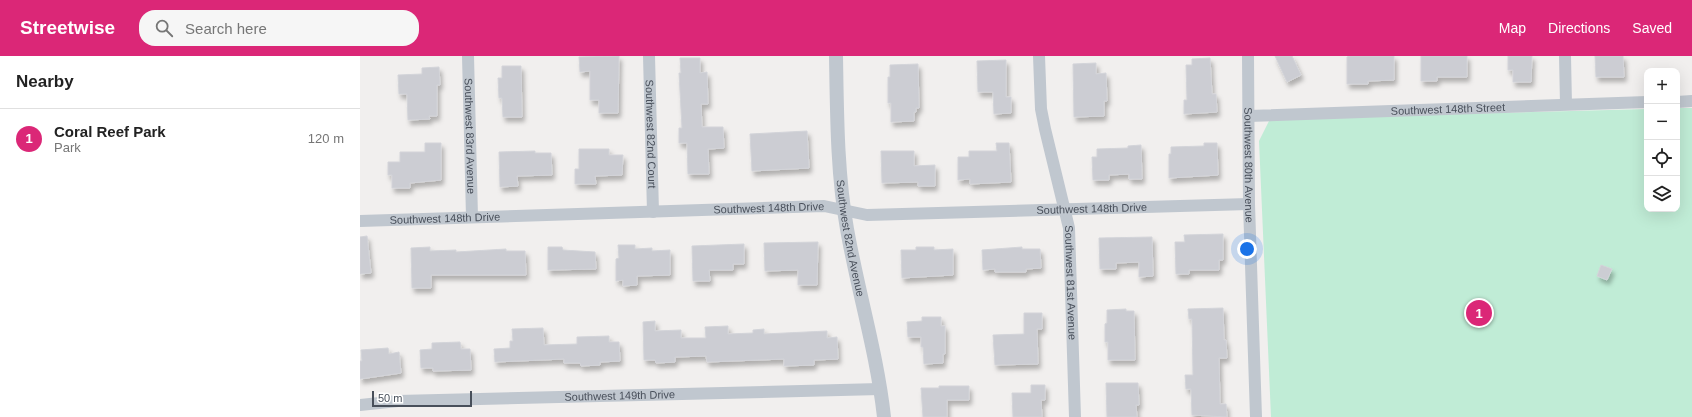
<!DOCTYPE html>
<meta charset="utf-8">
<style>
body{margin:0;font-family:Arial,sans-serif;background:#f6f6f6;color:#222}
.controls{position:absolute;right:12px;top:12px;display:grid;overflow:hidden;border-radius:8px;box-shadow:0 4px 16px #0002}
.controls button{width:36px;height:36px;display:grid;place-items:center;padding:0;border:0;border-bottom:1px solid #e0e0e0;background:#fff;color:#222;font:20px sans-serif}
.scale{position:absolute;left:12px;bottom:10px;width:100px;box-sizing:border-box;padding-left:4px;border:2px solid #484f5a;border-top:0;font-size:11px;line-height:14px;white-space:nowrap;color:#484f5a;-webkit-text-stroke:3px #fff;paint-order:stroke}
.you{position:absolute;left:887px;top:193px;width:14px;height:14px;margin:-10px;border:3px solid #fff;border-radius:50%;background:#1a73e8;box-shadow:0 0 0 6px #1a73e833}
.badge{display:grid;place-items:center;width:26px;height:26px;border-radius:50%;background:#db2777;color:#fff;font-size:13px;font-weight:700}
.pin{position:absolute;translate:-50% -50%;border:2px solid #fff;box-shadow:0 1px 4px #0006}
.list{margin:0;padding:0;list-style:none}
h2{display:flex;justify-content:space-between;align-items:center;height:52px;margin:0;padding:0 16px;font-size:17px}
h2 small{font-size:13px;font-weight:400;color:#767676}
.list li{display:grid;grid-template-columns:26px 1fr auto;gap:12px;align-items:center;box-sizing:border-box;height:60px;padding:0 16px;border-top:1px solid #e0e0e0}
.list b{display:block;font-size:15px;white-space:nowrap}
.list p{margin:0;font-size:13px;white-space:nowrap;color:#767676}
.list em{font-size:13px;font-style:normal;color:#767676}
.icon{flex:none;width:22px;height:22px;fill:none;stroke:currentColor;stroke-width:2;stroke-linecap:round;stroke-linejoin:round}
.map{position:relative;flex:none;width:1332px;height:361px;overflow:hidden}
header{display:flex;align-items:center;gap:24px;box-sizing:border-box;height:56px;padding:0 20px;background:#db2777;color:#fff}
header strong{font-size:19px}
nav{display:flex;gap:22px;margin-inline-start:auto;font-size:14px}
.search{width:280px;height:36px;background:#f6f6f6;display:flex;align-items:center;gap:10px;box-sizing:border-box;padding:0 14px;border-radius:16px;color:#767676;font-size:15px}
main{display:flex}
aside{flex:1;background:#fff}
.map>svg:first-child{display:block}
.green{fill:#c0ecd6}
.building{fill:#cccdd3;stroke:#d3d4d9;filter:url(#shadow)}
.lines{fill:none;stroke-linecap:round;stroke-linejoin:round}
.minor{stroke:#c0c7cf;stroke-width:12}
.tertiary{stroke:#c0c7cf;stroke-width:14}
.labels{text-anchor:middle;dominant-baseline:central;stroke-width:3;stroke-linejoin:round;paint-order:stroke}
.street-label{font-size:11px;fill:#484f5a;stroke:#fff}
</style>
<header>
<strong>Streetwise</strong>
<div class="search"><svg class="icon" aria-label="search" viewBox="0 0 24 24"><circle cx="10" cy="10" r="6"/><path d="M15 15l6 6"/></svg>Search here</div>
<nav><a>Map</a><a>Directions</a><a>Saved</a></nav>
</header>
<main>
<aside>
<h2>Nearby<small></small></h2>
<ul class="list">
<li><span class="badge">1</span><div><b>Coral Reef Park</b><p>Park</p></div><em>120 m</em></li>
</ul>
</aside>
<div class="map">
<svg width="1332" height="361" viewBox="0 0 1332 361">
<defs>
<filter id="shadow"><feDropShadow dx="2.5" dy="4.5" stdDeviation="2" flood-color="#0004"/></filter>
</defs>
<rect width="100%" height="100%" fill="#f1efee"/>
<path class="green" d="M1317,52H1332V361H911L899,85L910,63L1287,53V153H1317Z"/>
<g class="building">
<path d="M259,0L258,57H239V44H230V15L220,16L219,1Z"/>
<path d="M915,0H932L941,19L927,26Z"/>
<path d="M990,0H1034V24L1008,25V28H987V1Z"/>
<path d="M1061,0H1107V21H1077V25H1061Z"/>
<path d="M1148,0H1172L1171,26H1153V14H1148Z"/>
<path d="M1235,0H1263L1264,21H1236Z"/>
<path d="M320,2H340V17L347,16L348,48H341L342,71H363L364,92L348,93L349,118H328L327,87H319V72H322L319,17H321Z"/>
<path d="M850,2L852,38H856L857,56L824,58V44H827L826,9H832V3Z"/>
<path d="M646,4V41H651V57L634,58L633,36H618L617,5Z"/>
<path d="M736,7V18L746,17L747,45H744V60L714,61L713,8Z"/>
<path d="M558,8L559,52H556V56H554V65L531,66V47H528V21H530V9Z"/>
<path d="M142,10H161L162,61H143L142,42H139L138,22H142Z"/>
<path d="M79,11L80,29H77V60H69L70,63L48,64L47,38H39L38,19L62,18V12Z"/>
<path d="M447,75L449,112L392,115L390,78Z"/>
<path d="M65,87H81V124L50,127V132H32V119H28V106H40V96H65Z"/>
<path d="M636,87H649L651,126L610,128V123L598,124V101H609V95H637Z"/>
<path d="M844,87H857L858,119L809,122V98H811V91L844,90Z"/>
<path d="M781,89L782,123H769V118L749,119V124H733L732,101H737V93L768,92V90Z"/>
<path d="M219,93H249V99H263L262,119L235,120L236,128H215V113H219Z"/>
<path d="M175,95V97H191L192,119L157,120L158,130L140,131L139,96Z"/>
<path d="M521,95H554V110L575,109V130H558V126L522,127Z"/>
<path d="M863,178V204H859V214H829V218H816L815,186H825L824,179Z"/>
<path d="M7,180L11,217L0,218V181Z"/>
<path d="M792,181L793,220L779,221V206L756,207V213H740L739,182Z"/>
<path d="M458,186L457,229H438V214L405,215L404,187Z"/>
<path d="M384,188V208H373V214H349L350,225H333L332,190Z"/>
<path d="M258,189H275V193L292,192V195L310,194V219L277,220V229L263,230V224L256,225V203L259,202Z"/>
<path d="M70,191V195L96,194V196L146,193V195H165L166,219H71V232H52L51,192Z"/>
<path d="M188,191H202L203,194L235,196L236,213L188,214Z"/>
<path d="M556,191H574V194L593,193V219L542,222L541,194H556Z"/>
<path d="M662,191V193H680L681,212L666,213V216H635V213L623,214L622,194Z"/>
<path d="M1241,209L1252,213L1247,224L1237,220Z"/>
<path d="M863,252L864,284H866L867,302H859L860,348H866L867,361L832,359L831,333H826L825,319H833L832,263H829L828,253Z"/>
<path d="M766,253V255H774L775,304H748V286H745V268L747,267V254Z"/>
<path d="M664,257H682V273H677L678,308L635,309L633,279L664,278Z"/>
<path d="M562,261H581V270H585V298H583V307L564,308L563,291H561V281H548L547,266L562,265Z"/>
<path d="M295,265V275L321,274V282H346L345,271L368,270V278L393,277V274L404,273V278L467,275V282L477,281L478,303L454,304V309L424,310V303L347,306L346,300L315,301V306L296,307L295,304H284L283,266Z"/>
<path d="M183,272L184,289L217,288V281L249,280V286H259L260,305L240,306V309L221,310L220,307H204V303L135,306L134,293L150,292V285H153L152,273Z"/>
<path d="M100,286L101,293H110L111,314L73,315V312H61L60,294L72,293V287Z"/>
<path d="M28,292L29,298L39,296L41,317L0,323V305H2L1,294Z"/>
<path d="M746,327H778L779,349H776L777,361H747Z"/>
<path d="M671,329H685V344H681L682,361H653L652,337H671Z"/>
<path d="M579,330H609V344H587V361H563L561,332H579Z"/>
</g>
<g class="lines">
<g class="minor">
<path id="s1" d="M108,0L112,161"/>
<path id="s2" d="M289,0L293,156"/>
<path id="s3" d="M679,0L681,53L685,73L709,172L715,361"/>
<path id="s4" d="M888,0L889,148L896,361"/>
<path d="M1205,0L1206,48"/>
<path d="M1317,46L1332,45"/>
<path id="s5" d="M888,60L1287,46"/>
<path id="s6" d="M0,165L464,150L507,159L889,148"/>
<path id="s7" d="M0,349L38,345L520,333"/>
</g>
<path class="tertiary" id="s8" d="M476,0C477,57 477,117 487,173C498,236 517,297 524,361"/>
</g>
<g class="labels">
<g class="street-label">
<text stroke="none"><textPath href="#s5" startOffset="200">Southwest 148th Street</textPath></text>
<text stroke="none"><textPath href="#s2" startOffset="78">Southwest 82nd Court</textPath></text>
<text stroke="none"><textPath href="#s1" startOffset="80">Southwest 83rd Avenue</textPath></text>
<text stroke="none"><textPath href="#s4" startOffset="109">Southwest 80th Avenue</textPath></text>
<text stroke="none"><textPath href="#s6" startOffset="409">Southwest 148th Drive</textPath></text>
<text stroke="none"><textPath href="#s6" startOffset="733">Southwest 148th Drive</textPath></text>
<text stroke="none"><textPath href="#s6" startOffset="85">Southwest 148th Drive</textPath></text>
<text stroke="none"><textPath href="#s8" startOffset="183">Southwest 82nd Avenue</textPath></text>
<text stroke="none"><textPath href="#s3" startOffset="230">Southwest 81st Avenue</textPath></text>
<text stroke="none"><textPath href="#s7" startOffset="260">Southwest 149th Drive</textPath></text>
</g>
</g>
</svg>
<div class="controls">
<button>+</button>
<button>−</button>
<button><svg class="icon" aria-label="locate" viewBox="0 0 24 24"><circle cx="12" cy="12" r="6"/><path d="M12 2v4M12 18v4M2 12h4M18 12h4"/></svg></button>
<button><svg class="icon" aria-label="layers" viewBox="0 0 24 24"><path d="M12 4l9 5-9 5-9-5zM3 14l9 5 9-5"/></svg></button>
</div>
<div class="scale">50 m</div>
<div class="you"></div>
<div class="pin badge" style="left:1119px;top:257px">1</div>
</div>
</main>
